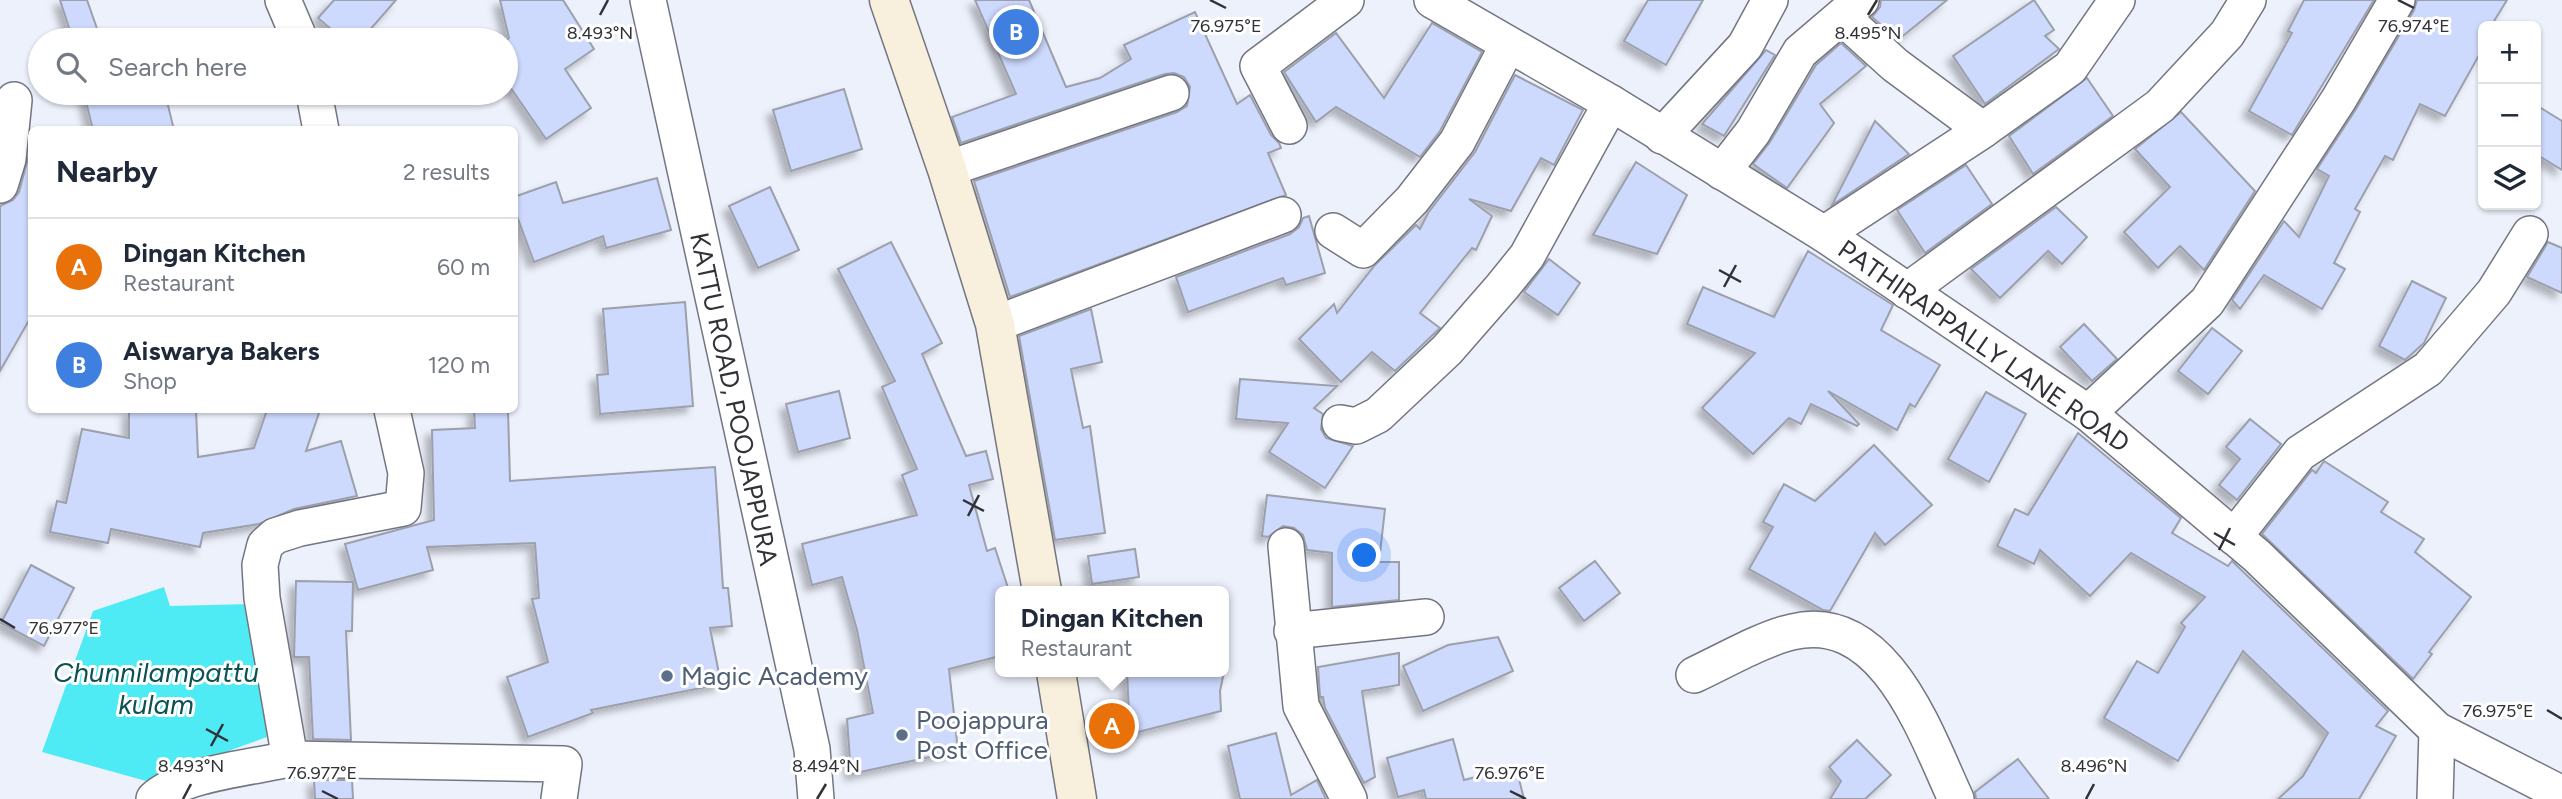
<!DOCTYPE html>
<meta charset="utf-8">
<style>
body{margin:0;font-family:Figtree,sans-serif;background:#f6f6f7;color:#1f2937}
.controls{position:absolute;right:21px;top:21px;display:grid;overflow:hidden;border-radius:10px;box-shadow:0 2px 5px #0004}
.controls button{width:63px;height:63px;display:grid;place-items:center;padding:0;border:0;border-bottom:2px solid #e0e1e3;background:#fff;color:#1f2937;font:35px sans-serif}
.you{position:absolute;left:1365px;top:556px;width:24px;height:24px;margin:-18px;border:5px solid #fff;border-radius:50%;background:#1a73e8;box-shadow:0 0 0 10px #1a73e833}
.badge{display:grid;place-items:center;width:46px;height:46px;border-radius:50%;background:#a61658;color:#fff;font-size:23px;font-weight:700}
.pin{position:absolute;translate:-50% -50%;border:4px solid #fff;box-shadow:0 2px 7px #0006}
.popup{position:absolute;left:995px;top:586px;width:234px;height:91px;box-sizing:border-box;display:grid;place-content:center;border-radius:10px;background:#fff;filter:drop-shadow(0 2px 5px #0005);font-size:23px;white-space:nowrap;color:#747a83}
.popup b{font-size:26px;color:#1f2937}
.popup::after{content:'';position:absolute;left:50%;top:100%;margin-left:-14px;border:14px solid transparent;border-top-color:#fff}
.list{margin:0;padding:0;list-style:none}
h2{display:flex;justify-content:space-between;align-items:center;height:91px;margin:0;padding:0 28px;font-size:30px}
h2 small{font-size:23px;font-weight:400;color:#747a83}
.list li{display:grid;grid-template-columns:46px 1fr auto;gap:21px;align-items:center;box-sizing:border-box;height:98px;padding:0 28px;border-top:2px solid #e0e1e3}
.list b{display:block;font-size:26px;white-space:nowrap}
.list p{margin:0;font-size:23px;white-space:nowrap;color:#747a83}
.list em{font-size:23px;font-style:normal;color:#747a83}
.icon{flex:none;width:38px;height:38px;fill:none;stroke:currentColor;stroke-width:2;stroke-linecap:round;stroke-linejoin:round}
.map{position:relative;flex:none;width:2562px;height:799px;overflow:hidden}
.search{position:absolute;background:#fff;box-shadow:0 2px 5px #0004;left:28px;top:28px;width:490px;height:77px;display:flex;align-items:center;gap:18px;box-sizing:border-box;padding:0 24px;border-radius:38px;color:#747a83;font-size:26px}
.panel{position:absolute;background:#fff;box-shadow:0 2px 5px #0004;left:28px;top:126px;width:490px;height:287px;border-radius:10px}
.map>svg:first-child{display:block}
.water{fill:#4febf4}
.building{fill:#cdd9fd;stroke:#9ca0aa;stroke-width:2;filter:url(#shadow)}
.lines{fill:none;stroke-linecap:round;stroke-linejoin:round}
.minor-casing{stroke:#737680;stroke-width:38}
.secondary-casing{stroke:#737680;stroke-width:41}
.minor{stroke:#fff;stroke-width:35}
.secondary{stroke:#f8f0dc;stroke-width:38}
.ticks{fill:none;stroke:#313237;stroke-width:2.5}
.service-dot{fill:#5c6f8a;stroke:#fff;stroke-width:2.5}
.labels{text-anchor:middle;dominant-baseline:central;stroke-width:6;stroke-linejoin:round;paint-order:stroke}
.street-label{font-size:26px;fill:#313237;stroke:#fff}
.service-label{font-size:26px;fill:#4e5e75;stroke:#fff;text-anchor:start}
.water-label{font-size:28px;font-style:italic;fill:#0d5155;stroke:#fff}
.ticks-label{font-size:18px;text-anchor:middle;fill:#313237;stroke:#fff;stroke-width:6;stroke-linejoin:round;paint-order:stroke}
</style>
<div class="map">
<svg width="2562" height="799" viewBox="0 0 2562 799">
<defs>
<filter id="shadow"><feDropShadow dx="-6" dy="6" stdDeviation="3.5" flood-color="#0004"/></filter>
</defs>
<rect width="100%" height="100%" fill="#edf1fc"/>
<path class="water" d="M164,587L170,606L251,604L267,737L146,781L42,752L93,611Z"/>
<g class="building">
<path d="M60,0H87L101,40H73Z"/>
<path d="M334,0H396L361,40H344L318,18Z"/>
<path d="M500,0H563L594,49L565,69L591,108L546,139L506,81V41L509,38Z"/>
<path d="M975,0H1029L1066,87L1100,78L1131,59L1124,45L1195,12L1237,104L1250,95L1271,135L1279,143L1281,148L1268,153L1286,195L1010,297L974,181L1177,112L1187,106L1190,87L1184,77L1174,73L1165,74L961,143L952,117L1016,94Z"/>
<path d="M1648,0H1703L1666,65L1624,41Z"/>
<path d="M1881,0H1947L1898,40L1872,17L1880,7Z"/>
<path d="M2034,0L2054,30L2045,36L2059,49L1985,104L1953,56Z"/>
<path d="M2304,0H2374L2292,135L2249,111L2292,33L2288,31Z"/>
<path d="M2417,0H2507L2491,26H2483V48L2445,116L2420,104L2393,160L2385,156L2355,209L2360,212L2334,263L2345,269L2322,309L2264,275L2240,309L2232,300L2284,221L2299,237L2329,176L2317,169L2356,109L2414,10Z"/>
<path d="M1432,23L1482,52L1440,131L1420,157L1336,107L1316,122L1284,72L1336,33L1384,98Z"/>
<path d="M1841,43L1866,66L1820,104L1834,123L1787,188L1753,164L1770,142L1816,65Z"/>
<path d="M1766,50L1775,55L1724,136L1702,124Z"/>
<path d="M1515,75L1583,110L1554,165L1541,158L1511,211L1469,199L1492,216L1476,250L1472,248L1420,313L1440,328L1395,371L1372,352L1341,382L1299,339L1334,304L1337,313L1375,265L1416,225L1420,229L1428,213L1475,152Z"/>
<path d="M2087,78L2113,116L2033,174L2009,136Z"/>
<path d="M844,89L862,149L791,171L773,110Z"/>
<path d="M84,93H165L174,130H93Z"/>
<path d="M2536,105L2562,121V170L2536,154Z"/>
<path d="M2181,112L2255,191L2204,270L2180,246L2158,268L2124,232L2170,187L2135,149Z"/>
<path d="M1875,121L1909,154L1832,205Z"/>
<path d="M32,143V315L0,371V206L13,200L19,192Z"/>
<path d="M1636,162L1687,195L1657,254L1593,235Z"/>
<path d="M1966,165L1992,204L1925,253L1897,210Z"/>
<path d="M657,178L671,230L606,248L603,236L534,262L514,208V197L556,182L563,203Z"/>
<path d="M770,187L799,250L758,268L729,206Z"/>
<path d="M2056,207L2087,237L2062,264L2048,251L2000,298L1971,269Z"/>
<path d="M1309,216L1325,273L1286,285L1283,278L1188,312L1176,277L1290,234L1299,227L1303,218Z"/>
<path d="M891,242L942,343L922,354L966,456L986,451L993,479L969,485L987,551L995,548L1009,591H1000V656L949,669L958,751L851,774L847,719L873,713L857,630L842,577L812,585L802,544L917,515L902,475L917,469L882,387L895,381L838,269Z"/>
<path d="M2548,242L2562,248V293L2527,277Z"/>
<path d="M1808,251L1893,305L1881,330L1940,365L1915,407L1910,404L1897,430L1828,391L1859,424L1857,426L1811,404L1801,424L1789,418L1753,454L1702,408L1755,353L1687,324L1703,287L1774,317Z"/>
<path d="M1549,259L1580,283L1558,315L1524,292Z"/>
<path d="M2412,281L2446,298L2424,343L2405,360L2379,346Z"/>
<path d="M685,302L693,406L600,414L597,375L608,374L603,309Z"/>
<path d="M1091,309L1102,362L1071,369L1083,428L1090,426L1105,533L1055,540L1019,336Z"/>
<path d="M2084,324L2117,359L2092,381L2060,347Z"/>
<path d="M2212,328L2242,351L2208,394L2178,371Z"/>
<path d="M1240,379L1337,386L1314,408L1323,414L1321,429L1326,438L1353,446L1325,488L1269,452L1288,423L1236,419Z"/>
<path d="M839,391L850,438L798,452L786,404Z"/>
<path d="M1986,392L2026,414L1989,482L1948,459Z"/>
<path d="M129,410H196L198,457L254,448L267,410H320L306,451L341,441L357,496L294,509L259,524L203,533L200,547L111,529L108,543L50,532L57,501L66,503L82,429L129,438Z"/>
<path d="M474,410H508L510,481L715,467L723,588H728L732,626L710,628L721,684L591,710L593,713L528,737L507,677L548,662L532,599L539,598L535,543L427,547L433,570L358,590L345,544L434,520L432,430L475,428Z"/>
<path d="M2250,419L2281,444L2237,500L2219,485L2240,459L2226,447Z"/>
<path d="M2078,433L2181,518L2172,533L2228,566L2232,561L2388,711L2376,726L2396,736L2359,799H2278L2303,776L2328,733L2243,651L2178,761L2104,718L2137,661L2158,673L2185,627L2181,623L2205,597L2131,553L2090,596L2040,550L2034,564L1997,546L2015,509L2028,515Z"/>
<path d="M1874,445L1932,505L1885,545L1875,533L1830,611L1823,610L1749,569L1773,527L1763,522L1784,484L1815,501Z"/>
<path d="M2324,461L2388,502L2381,512L2424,539L2415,552L2471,597L2429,652L2432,654L2413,679L2262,534L2312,470L2316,473Z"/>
<path d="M1267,495L1385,509L1379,562H1399V600L1332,607V553L1307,550L1303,535L1294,528L1283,526L1268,537L1262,536Z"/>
<path d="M1135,549L1139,577L1092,584L1088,556Z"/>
<path d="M1595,561L1620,593L1584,621L1559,588Z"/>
<path d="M31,565L74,588L44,646L1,623Z"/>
<path d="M296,581L353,582L352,631H346L351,740L313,739L309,657H294Z"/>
<path d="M1498,637L1513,671L1423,711L1403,666L1448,645Z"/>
<path d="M1399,653V685L1362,691L1375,777L1364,783L1325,708L1323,697H1320L1318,667Z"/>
<path d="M1127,672H1224L1220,691L1221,711L1130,734Z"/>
<path d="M1276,733L1291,795L1317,780L1326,799H1240L1228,746Z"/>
<path d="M1453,739L1464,780L1516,767L1524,799H1426L1424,790L1398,797L1387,758Z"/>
<path d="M1857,740L1891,775L1865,799H1830L1841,781L1829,767Z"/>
<path d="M2018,759L2049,799H1976L1975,792Z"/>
<path d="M314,780H352L353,799H315Z"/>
</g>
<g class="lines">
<g class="minor-casing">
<g id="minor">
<path d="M283,0L300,40"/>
<path d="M648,0L812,749L816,799"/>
<path d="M1432,0L1611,103L1824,234L2088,413L2257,556L2437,730L2562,794"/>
<path d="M1842,17L1895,65L1983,130"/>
<path d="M314,93L321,130"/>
<path d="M1289,126L1258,66L1346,0"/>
<path d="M1662,136L1745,46L1770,0"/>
<path d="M947,169L1171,93"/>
<path d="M1722,172L1753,132L1800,52L1861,0"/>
<path d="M0,185L8,159L14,100"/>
<path d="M1333,231L1363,250L1412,200L1457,142L1508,45"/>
<path d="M1824,234L1980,132L2070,68L2117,0"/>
<path d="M1907,291L2160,106L2227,34L2248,0"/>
<path d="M995,324L1283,215"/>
<path d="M2088,413L2207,302L2339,99L2397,0"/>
<path d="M1340,423L1356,426L1378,415L1447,350L1502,287L1527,256L1611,103"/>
<path d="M2234,537L2300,453L2428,369L2494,292L2530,234"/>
<path d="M1286,546L1301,706L1349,799"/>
<path d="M1292,631L1426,617"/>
<path d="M1694,675C1722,662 1764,638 1792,632C1885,610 1926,735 1956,799"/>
<path d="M290,759L564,764L559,799"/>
<path d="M154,799C180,774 254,767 290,759L262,598L260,565L265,545L275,536L300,528L403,508L406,473L392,410"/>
<path d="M2435,799L2437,730"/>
</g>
</g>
<g class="secondary-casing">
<g id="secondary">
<path d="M889,0L947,169L995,324L1042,591"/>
<path d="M1056,672L1077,799"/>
</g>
</g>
<use href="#minor" class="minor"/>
<use href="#secondary" class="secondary"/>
</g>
<path class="ticks" d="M1210,0L1226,8M2398,0L2414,8M600,15L608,0M1868,15L1877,0M1719,270L1741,282M1724,287L1736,265M963,500L984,511M968,516L979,495M2214,533L2235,545M2219,550L2230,528M0,619L15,628M2547,710L2562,719M206,729L228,741M211,746L223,724M322,791L338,799M1510,791L1526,799M183,799L191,784M817,799L826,784M2086,799L2094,784"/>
<g class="service-dot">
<circle cx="667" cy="676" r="7"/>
<circle cx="902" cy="735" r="7"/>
</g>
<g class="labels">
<g class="street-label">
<text transform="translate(1984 346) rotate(35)">PATHIRAPPALLY LANE ROAD</text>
<text transform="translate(734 399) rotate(78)">KATTU ROAD, POOJAPPURA</text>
</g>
<g class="service-label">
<text x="681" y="676">Magic Academy</text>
<text x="916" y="720">Poojappura<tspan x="916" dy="30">Post Office</tspan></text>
</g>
<g class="water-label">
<text x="156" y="672">Chunnilampattu<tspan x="156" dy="32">kulam</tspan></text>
</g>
</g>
<g class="ticks-label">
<text x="1226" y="32">76.975°E</text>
<text x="2414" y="32">76.974°E</text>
<text x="600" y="39">8.493°N</text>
<text x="1868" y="39">8.495°N</text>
<text x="64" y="634">76.977°E</text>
<text x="2498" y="717">76.975°E</text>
<text x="191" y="772">8.493°N</text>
<text x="826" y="772">8.494°N</text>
<text x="2094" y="772">8.496°N</text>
<text x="322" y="779">76.977°E</text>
<text x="1510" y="779">76.976°E</text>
</g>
</svg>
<div class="controls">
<button>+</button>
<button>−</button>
<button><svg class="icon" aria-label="layers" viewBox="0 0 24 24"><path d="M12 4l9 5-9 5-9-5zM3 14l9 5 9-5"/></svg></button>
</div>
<div class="you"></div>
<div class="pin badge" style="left:1112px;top:726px;background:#e8710a">A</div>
<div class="popup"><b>Dingan Kitchen</b>Restaurant</div>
<div class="pin badge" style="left:1016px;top:32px;background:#3f7fe0">B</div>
<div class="search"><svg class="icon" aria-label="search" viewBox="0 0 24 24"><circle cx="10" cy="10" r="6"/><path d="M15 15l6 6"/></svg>Search here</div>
<section class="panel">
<h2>Nearby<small>2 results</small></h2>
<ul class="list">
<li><span class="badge" style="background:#e8710a">A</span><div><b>Dingan Kitchen</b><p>Restaurant</p></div><em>60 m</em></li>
<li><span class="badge" style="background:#3f7fe0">B</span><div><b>Aiswarya Bakers</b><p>Shop</p></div><em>120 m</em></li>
</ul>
</section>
</div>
